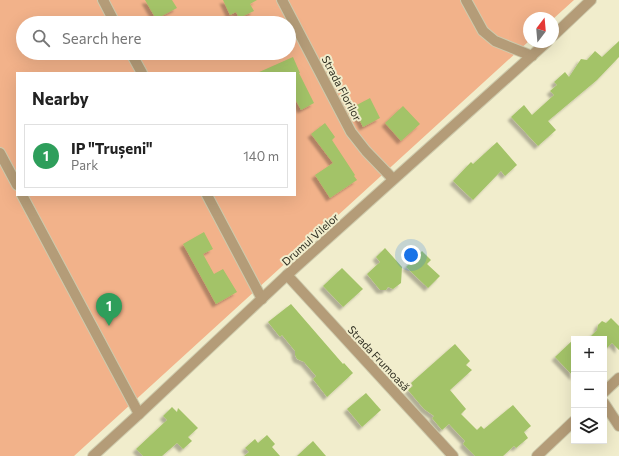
<!DOCTYPE html>
<meta charset="utf-8">
<style>
body{margin:0;font-family:Commissioner,sans-serif;background:#f6f6f6;color:#222}
.controls{position:absolute;right:12px;bottom:12px;display:grid;overflow:hidden;border-radius:0px;box-shadow:0 4px 16px #0002}
.controls button{width:36px;height:36px;display:grid;place-items:center;padding:0;border:0;border-bottom:1px solid #e0e0e0;background:#fff;color:#222;font:20px sans-serif}
.compass{position:absolute;left:523px;top:12px;width:36px;height:36px;border-radius:50%;background:#fff;box-shadow:0 4px 16px #0002;rotate:16deg}
.you{position:absolute;left:411px;top:255px;width:14px;height:14px;margin:-10px;border:3px solid #fff;border-radius:50%;background:#1a73e8;box-shadow:0 0 0 6px #1a73e833}
.badge{display:grid;place-items:center;width:26px;height:26px;border-radius:50%;background:#b45309;color:#fff;font-size:13px;font-weight:700}
.pin{position:absolute;translate:-50% -33px;filter:drop-shadow(0 1px 2px #0008)}
.pin::after{content:'';position:absolute;top:21px;width:14px;height:12px;background:inherit;clip-path:polygon(0 0,100% 0,50% 100%)}
.list{margin:0;padding:0;list-style:none}
h2{display:flex;justify-content:space-between;align-items:center;height:52px;margin:0;padding:0 16px;font-size:17px}
h2 small{font-size:13px;font-weight:400;color:#767676}
.list li{display:grid;grid-template-columns:26px 1fr auto;gap:12px;align-items:center;box-sizing:border-box;height:64px;margin:0 8px 8px;padding:0 8px;border:1px solid #e0e0e0;border-radius:0px}
.list b{display:block;font-size:15px;white-space:nowrap}
.list p{margin:0;font-size:13px;white-space:nowrap;color:#767676}
.list em{font-size:13px;font-style:normal;color:#767676}
.icon{flex:none;width:22px;height:22px;fill:none;stroke:currentColor;stroke-width:2;stroke-linecap:round;stroke-linejoin:round}
.map{position:relative;flex:none;width:619px;height:456px;overflow:hidden}
.search{position:absolute;background:#fff;box-shadow:0 4px 16px #0002;left:16px;top:16px;width:280px;height:44px;display:flex;align-items:center;gap:10px;box-sizing:border-box;padding:0 14px;border-radius:22px;color:#767676;font-size:15px}
.panel{position:absolute;background:#fff;box-shadow:0 4px 16px #0002;left:16px;top:72px;width:280px;height:124px;border-radius:0px}
.map>svg:first-child{display:block}
.green{fill:#f2b28a;fill-rule:evenodd}
.building{fill:#a3c367;filter:url(#shadow)}
.lines{fill:none;stroke-linecap:round;stroke-linejoin:round}
.minor-casing{stroke:#cecbad;stroke-width:12}
.minor{stroke:#b49c78;stroke-width:10}
.labels{text-anchor:middle;dominant-baseline:central;stroke-width:4;stroke-linejoin:round;paint-order:stroke}
.street-label{font-size:11px;fill:#2f2e21;stroke:#f1edcc}
</style>
<div class="map">
<svg width="619" height="456" viewBox="0 0 619 456">
<defs>
<filter id="shadow"><feDropShadow dx="-3.5" dy="3.5" stdDeviation="1" flood-color="#0004"/></filter>
</defs>
<rect width="100%" height="100%" fill="#f1edcc"/>
<path class="green" d="M0,0H574L553,19V18H529V41L74,456H0ZM23,23H289V53H23ZM17,73H295V195H17Z"/>
<g class="building">
<path d="M145,0H172L177,8L156,19Z"/>
<path d="M223,0H257L250,4L254,11L239,18L236,12L230,15Z"/>
<path d="M619,41V57L597,80L548,121L556,130L538,146L511,117L524,105L532,115L554,95L550,91L557,85L554,82L565,72L569,77L581,59L587,60L595,51L602,57Z"/>
<path d="M293,57L300,73H299L314,103L301,110L295,99V73H257Z"/>
<path d="M370,98L380,118L363,127L353,107Z"/>
<path d="M403,106L420,124L401,141L385,123Z"/>
<path d="M325,123L335,137L332,140L355,175L354,176L357,180L330,198L315,175L333,163L311,134Z"/>
<path d="M497,142L517,165L505,176L501,171L473,200L453,181L471,162L473,164Z"/>
<path d="M204,232L213,249L203,254L214,274L223,269L237,292L216,304L183,244Z"/>
<path d="M385,248L402,267L401,283L393,289L388,287L386,290H380L367,274L380,262L376,257Z"/>
<path d="M422,251L431,260L427,264L440,276L428,288L406,267Z"/>
<path d="M342,268L363,289L343,307L323,286Z"/>
<path d="M291,304L343,364L344,363L353,373L327,397L313,379L316,376L304,362L297,359L295,355V351L282,335L280,337L268,322Z"/>
<path d="M611,318L619,326V350L612,343L604,351V339H588L597,330L598,325L602,321L606,323Z"/>
<path d="M574,339V377L555,357Z"/>
<path d="M455,344L470,361L466,365L472,370L450,390L466,409L461,414L477,430L481,426L484,429L513,405L531,426L524,432L528,438L516,448L514,446L503,456H475L463,444L465,441L449,424L442,430L432,418L434,416L424,409L408,390L413,386L411,383Z"/>
<path d="M366,393L381,410L362,427L347,409Z"/>
<path d="M172,407L177,412L178,408L198,428L188,437L192,441L183,449L177,443L162,456H143L136,449L167,420L163,416Z"/>
<path d="M267,435L275,444L272,447L280,456H244L249,452L245,448L255,439L258,443Z"/>
<path d="M313,441L326,456H297Z"/>
</g>
<g class="lines">
<g class="minor-casing">
<g id="minor">
<path d="M103,0L115,23"/>
<path d="M282,0L351,132L366,151L393,179"/>
<path d="M466,0L483,31L495,41L532,56"/>
<path d="M553,36L591,0"/>
<path d="M131,53L142,73"/>
<path d="M0,153L17,185"/>
<path d="M22,195L139,414"/>
<path d="M207,195L262,299"/>
<path d="M287,275L453,456"/>
<path d="M604,392L619,378"/>
<path d="M604,403L619,426"/>
<path d="M93,456L139,414L287,275L547,42"/>
<path d="M537,456L574,421"/>
</g>
</g>
<use href="#minor" class="minor"/>
</g>
<g class="labels">
<g class="street-label">
<text transform="translate(342 88) rotate(62)">Strada Florilor</text>
<text transform="translate(310 239) rotate(-42)">Drumul Vilelor</text>
<text transform="translate(379 358) rotate(47)">Strada Frumoasă</text>
</g>
</g>
</svg>
<div class="controls">
<button>+</button>
<button>−</button>
<button><svg class="icon" aria-label="layers" viewBox="0 0 24 24"><path d="M12 4l9 5-9 5-9-5zM3 14l9 5 9-5"/></svg></button>
</div>
<svg class="compass" viewBox="-18 -18 36 36"><path d="M0-13l5 13h-10z" fill="#e53935"/><path d="M0 13l5-13h-10z" fill="#767676"/></svg>
<div class="you"></div>
<div class="pin badge" style="left:109px;top:326px;background:#2e9e5b">1</div>
<div class="search"><svg class="icon" aria-label="search" viewBox="0 0 24 24"><circle cx="10" cy="10" r="6"/><path d="M15 15l6 6"/></svg>Search here</div>
<section class="panel">
<h2>Nearby<small></small></h2>
<ul class="list">
<li><span class="badge" style="background:#2e9e5b">1</span><div><b>IP &quot;Trușeni&quot;</b><p>Park</p></div><em>140 m</em></li>
</ul>
</section>
</div>
